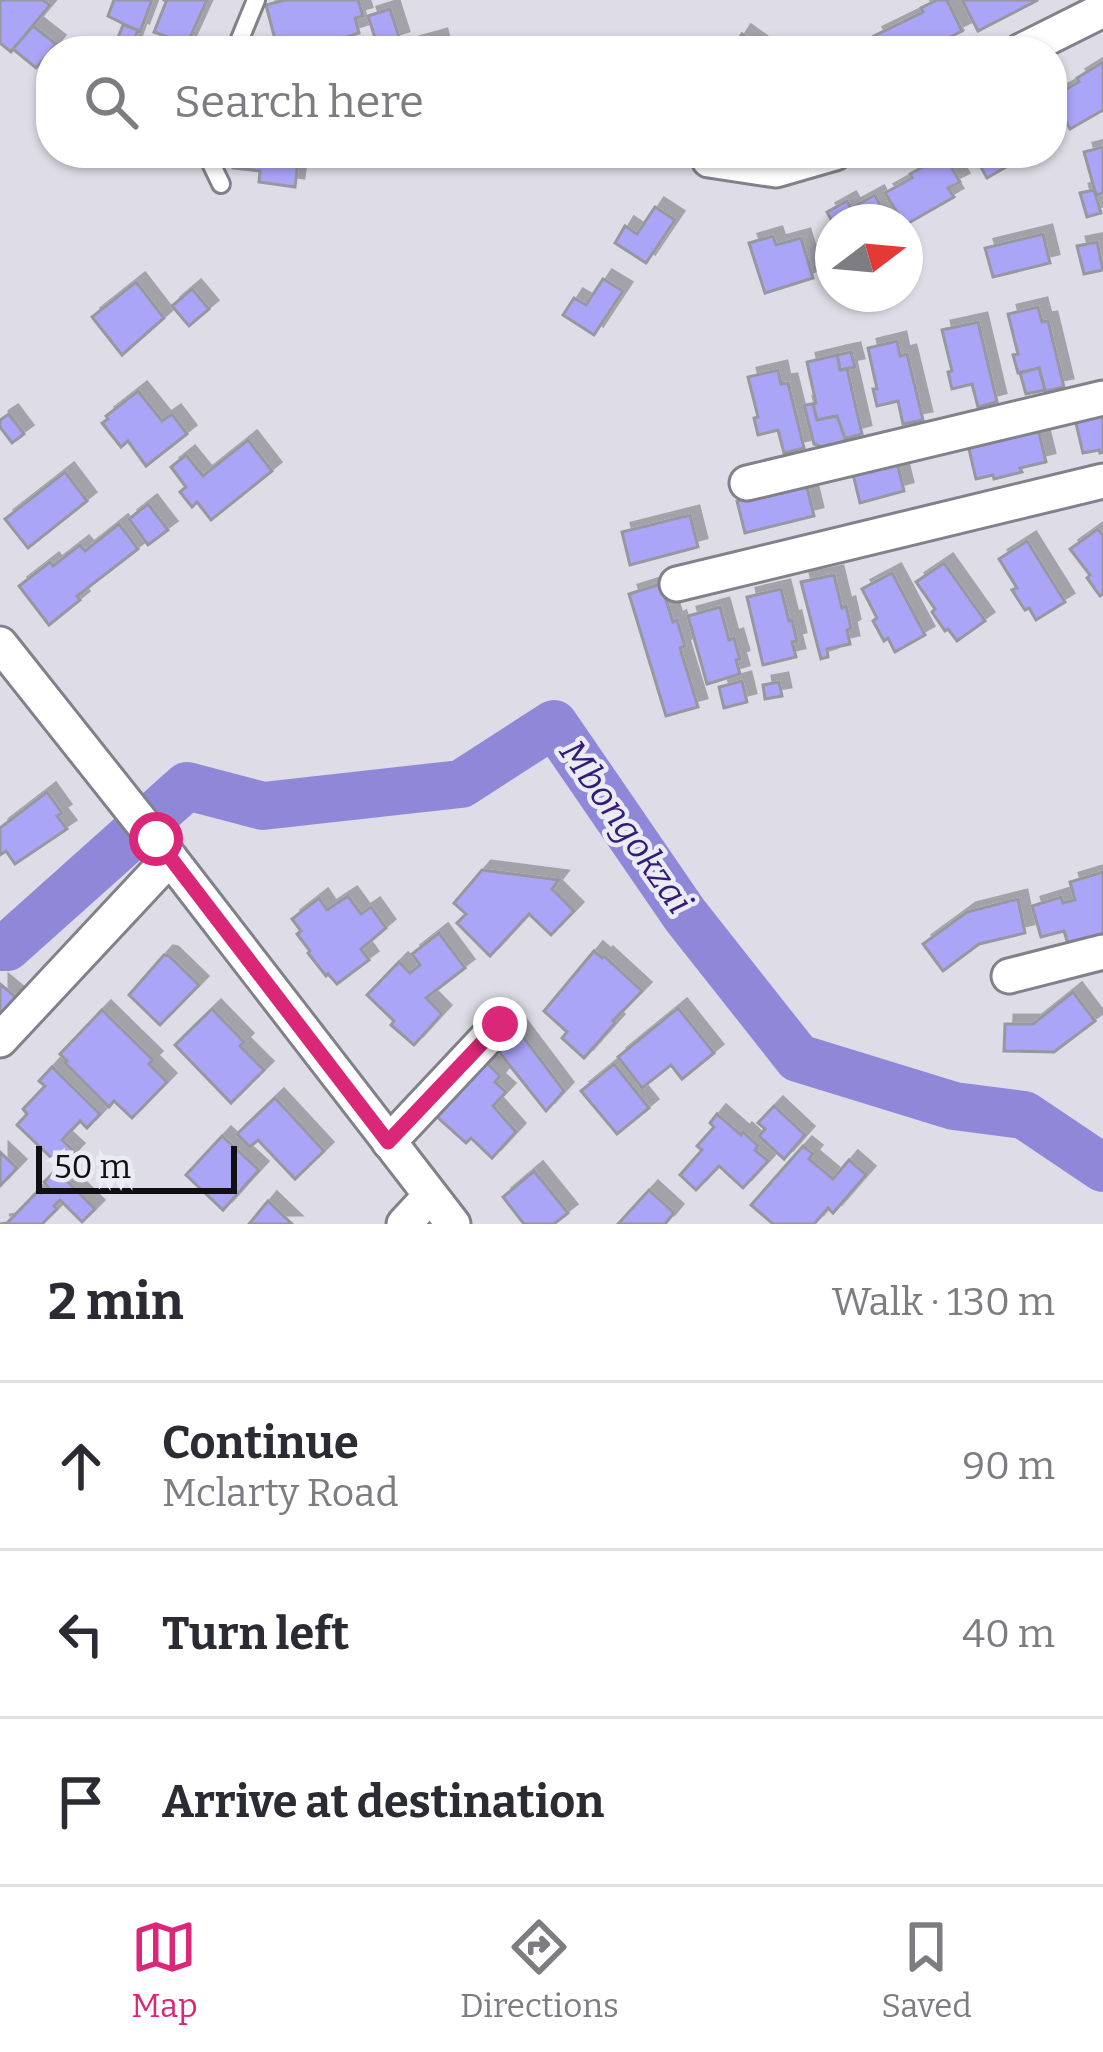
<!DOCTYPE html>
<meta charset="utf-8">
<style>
body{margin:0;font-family:Bitter,serif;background:#f2f2f3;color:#2b2b33}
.compass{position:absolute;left:815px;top:204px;width:108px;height:108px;border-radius:50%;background:#fff;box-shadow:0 3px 9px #0004;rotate:74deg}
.scale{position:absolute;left:36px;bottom:30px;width:201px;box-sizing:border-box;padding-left:12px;border:6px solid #101013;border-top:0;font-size:33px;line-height:42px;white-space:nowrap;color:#101013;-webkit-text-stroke:9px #ebebf4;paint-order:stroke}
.stop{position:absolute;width:36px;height:36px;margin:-27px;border:9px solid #db2777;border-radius:50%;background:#fff}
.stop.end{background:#db2777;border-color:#fff;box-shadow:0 3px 12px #0008}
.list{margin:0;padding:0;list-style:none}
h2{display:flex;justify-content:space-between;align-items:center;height:156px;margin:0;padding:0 48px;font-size:51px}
h2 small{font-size:39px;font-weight:400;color:#7c7c81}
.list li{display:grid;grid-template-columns:78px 1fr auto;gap:36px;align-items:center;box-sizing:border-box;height:168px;padding:0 48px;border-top:3px solid #e1e1e2}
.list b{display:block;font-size:45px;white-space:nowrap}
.list p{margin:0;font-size:39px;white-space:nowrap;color:#7c7c81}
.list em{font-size:39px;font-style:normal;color:#7c7c81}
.icon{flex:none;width:66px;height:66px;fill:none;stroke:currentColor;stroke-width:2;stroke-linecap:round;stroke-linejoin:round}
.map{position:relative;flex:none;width:1103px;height:1224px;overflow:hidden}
.search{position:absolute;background:#fff;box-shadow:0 3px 9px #0004;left:36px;right:36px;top:36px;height:132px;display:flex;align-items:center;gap:30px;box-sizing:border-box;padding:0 42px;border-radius:48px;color:#7c7c81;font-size:45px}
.sheet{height:660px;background:#fff}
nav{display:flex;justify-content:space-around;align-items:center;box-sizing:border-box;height:168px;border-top:3px solid #e1e1e2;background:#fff;font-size:33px;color:#7c7c81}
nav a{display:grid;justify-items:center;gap:6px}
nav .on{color:#db2777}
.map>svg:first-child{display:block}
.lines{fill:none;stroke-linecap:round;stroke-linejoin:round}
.river{stroke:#8f88d9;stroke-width:48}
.building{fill:#aba5f8;stroke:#9797a0;stroke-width:3;filter:url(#shadow)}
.service-casing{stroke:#81818a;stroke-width:22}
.minor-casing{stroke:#81818a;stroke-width:39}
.service{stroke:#fff;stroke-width:16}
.minor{stroke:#fff;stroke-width:33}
.route{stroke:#db2777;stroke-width:15}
.labels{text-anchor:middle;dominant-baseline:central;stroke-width:9;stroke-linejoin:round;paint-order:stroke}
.water-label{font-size:36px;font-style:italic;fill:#331b79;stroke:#ebebf4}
</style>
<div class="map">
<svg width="1103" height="1224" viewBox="0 0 1103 1224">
<defs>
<filter id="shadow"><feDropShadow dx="9" dy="-9" stdDeviation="0" flood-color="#0004"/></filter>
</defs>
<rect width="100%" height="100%" fill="#dedde7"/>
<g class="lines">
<path class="river" d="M0,947H7L187,786L263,806L461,784L554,724L685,915L798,1058L954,1106L1024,1115L1103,1168"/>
</g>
<g class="building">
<path d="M0,0H43L50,5L11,52L0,43Z"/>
<path d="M114,0H152L140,32L108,16Z"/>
<path d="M207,0L187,44L154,32L166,2L164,0Z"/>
<path d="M285,0H358L363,16L355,18L359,33L305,51L302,46L278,51L266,5Z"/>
<path d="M937,0H947L962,31L952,36L954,39L929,51H882L874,36L923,12L921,8Z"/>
<path d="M962,0H1038L978,31Z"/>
<path d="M390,9L400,40L378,47L368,16Z"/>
<path d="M123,25L138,30L132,46L117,40Z"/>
<path d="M33,26L56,44L36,68L13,49Z"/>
<path d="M742,34L766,51H731Z"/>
<path d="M438,38L441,51H407L406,47Z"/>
<path d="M1103,62V110L1070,129L1052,97L1079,82L1077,78Z"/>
<path d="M1103,147V193L1096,195L1084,152Z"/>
<path d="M221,153H299L295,187L259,182L260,171L233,168V162L221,161Z"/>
<path d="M973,153H1030L987,178Z"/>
<path d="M944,155L960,182L948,188L954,197L905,225L885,193L912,178L910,174Z"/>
<path d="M1094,190L1101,213L1087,217L1080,193Z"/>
<path d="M875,195L889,222L833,223L827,212L847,201L851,208Z"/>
<path d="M655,207L675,220L646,263L615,243L625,226L637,234Z"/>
<path d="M1043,234L1050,263L993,277L985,248Z"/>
<path d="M773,236L776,245L801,238L813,278L765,293L749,243Z"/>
<path d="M1097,242L1103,270L1084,274L1077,246Z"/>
<path d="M603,279L623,291L594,335L563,315L574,298L586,305Z"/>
<path d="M136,282L164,318L122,355L92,317Z"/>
<path d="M192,289L209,309L189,326L172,306Z"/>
<path d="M1038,307L1042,322L1048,321L1064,387L1045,391L1039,368L1018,373L1013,355L1018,354L1008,314Z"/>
<path d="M978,322L997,402L978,407L972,384L952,389L948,372L952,371L942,330Z"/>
<path d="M897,341L900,356L907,354L923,420L903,424L898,401L877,406L873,389H877L868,348Z"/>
<path d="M851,352L855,367L840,370L837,355Z"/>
<path d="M837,355L840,370L847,369L862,434L843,439L837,416L817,420L813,404L816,403L807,362Z"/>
<path d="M1039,368L1045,390L1026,394L1020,373Z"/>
<path d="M778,370L781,384L788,383L804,448L784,453L778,430L758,435L754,418L758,417L748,377Z"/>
<path d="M138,391L162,421L172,414L187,434L146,466L128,441L121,447L102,423L108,419L106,416Z"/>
<path d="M813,404L817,420L837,416L846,441L822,447L814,444L804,405Z"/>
<path d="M1103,413V452L1100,453L1099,450L1083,453L1075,419Z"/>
<path d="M9,414L24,434L12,443L0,427V420Z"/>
<path d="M1038,429L1046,462L1020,468L1022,472L994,479L993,475L976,479L968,445Z"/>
<path d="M248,440L272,471L211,520L197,502L192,507L180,492L186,487L171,467L186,455L203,476Z"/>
<path d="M896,458L904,491L860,503L852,470Z"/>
<path d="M65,472L87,501L28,548L5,519Z"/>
<path d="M805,479L814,516L745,533L737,501L781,490Z"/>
<path d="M148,504L168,530L148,545L129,519Z"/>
<path d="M690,515L698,547L630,565L622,532Z"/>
<path d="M119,524L138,549L77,596L80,600L49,625L19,586L50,562L53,566L80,545L85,551Z"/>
<path d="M1098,529L1103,536V594L1100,596L1087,578L1090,575L1070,549Z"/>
<path d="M1027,541L1065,602L1036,620L1029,608L1025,610L1012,590L1017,588L999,559Z"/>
<path d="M944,563L985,621L957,641L948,629L945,631L932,612L935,609L916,582Z"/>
<path d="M892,573L925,635L895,652L888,638L884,641L873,621L877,618L862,589Z"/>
<path d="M834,575L842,608L846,606L851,628L847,630L850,644L827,649L828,657L821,659L801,582Z"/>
<path d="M661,584L673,622L677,620L685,646L680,648L698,707L666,716L629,594Z"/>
<path d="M781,589L789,621L792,620L797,641L792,642L796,657L763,665L747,597Z"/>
<path d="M720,607L729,640L734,638L740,659L736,660L740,674L707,684L688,616Z"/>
<path d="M742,681L747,702L724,708L719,687Z"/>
<path d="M779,682L782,696L765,699L763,685Z"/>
<path d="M47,792L62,813L57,816L67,829L15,864L6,851L0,855V828Z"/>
<path d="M482,870L559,880L552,889L574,911L551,935L529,914L490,956L457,923L466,914L454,903Z"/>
<path d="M1103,872V934L1068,944L1064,931L1041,937L1032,906L1061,897L1063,903L1075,900L1070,882Z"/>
<path d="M348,896L361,914L371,907L386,928L361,949L369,960L337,984L328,974L326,976L308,953L310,951L297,934L301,931L292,919L319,898L327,910Z"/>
<path d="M1018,899L1025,933L979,944L943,971L923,944L967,912Z"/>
<path d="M439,933L465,968L426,998L442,1014L414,1045L391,1025L394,1021L367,995L399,962L410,973L420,965L412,954Z"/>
<path d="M594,951L602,958L604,956L642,991L613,1021L615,1023L584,1058L562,1038L567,1032L544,1011Z"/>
<path d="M164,955L169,956L199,985L160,1025L129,995Z"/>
<path d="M0,984L18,999L0,1018Z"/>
<path d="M1073,992L1095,1021L1054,1052L1004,1051L1005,1024H1033Z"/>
<path d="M678,1008L714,1053L682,1079L671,1065L642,1088L618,1057Z"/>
<path d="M212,1009L244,1042L240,1046L264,1070L231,1103L175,1045Z"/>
<path d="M102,1010L153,1060L149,1064L167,1082L132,1118L114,1101L109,1107L65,1063L67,1061L60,1054Z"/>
<path d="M512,1022L564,1091L546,1111L492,1043Z"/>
<path d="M486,1062L500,1076L495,1082L506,1092L493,1106L516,1132L492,1158L471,1138L466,1143L436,1116Z"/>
<path d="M614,1064L649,1108L617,1134L581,1091Z"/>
<path d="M52,1067L100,1114L87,1128L80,1121L62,1140L75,1152L61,1167L17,1125L27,1114L23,1109L45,1086L39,1081Z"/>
<path d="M275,1098L324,1151L295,1179L258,1140L250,1147L237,1134Z"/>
<path d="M774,1106L805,1135L784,1159L759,1136L765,1129L758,1123Z"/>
<path d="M717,1114L741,1135L743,1132L758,1146L755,1150L768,1161L743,1188L719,1166L696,1190L680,1175L702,1150L697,1146L714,1127L710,1123Z"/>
<path d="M222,1136L259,1170L223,1210L186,1175Z"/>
<path d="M803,1146L813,1154L809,1159L833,1179L849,1160L866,1175L833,1213L828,1208L814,1224H773L751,1205Z"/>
<path d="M0,1152L17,1168L0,1186Z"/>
<path d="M56,1170L95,1209L82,1222L60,1200L54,1206L57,1209L42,1224H0L7,1223L38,1191L41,1193L48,1187L44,1182Z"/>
<path d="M534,1171L568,1213L554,1224H524L503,1197Z"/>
<path d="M649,1190L674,1213L665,1224H618Z"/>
<path d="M268,1201L292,1224H249Z"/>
</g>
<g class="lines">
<g class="service-casing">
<g id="service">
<path d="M235,51L256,0"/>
<path d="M206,153L221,184"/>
</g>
</g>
<g class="minor-casing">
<g id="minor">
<path d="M1021,51L1103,10"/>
<path d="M709,160L776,170L835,153"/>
<path d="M747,483L1103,398"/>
<path d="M677,584L1103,481"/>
<path d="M0,644L170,858L453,1224"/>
<path d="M1009,976L1103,952"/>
<path d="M0,1040L170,858"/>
<path d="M389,1142L500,1024"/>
<path d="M404,1224L430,1196"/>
</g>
</g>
<use href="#service" class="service"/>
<use href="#minor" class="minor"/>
</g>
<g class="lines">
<path class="route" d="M156,839L388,1142L500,1024"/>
</g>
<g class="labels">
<g class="water-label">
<text transform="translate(626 827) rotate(55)">Mbongokzai</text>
</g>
</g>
</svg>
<svg class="compass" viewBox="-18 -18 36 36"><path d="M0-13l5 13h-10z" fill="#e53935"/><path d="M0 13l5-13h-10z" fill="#7c7c81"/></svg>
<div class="scale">50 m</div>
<div class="stop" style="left:156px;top:839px"></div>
<div class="stop end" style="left:500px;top:1024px"></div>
<div class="search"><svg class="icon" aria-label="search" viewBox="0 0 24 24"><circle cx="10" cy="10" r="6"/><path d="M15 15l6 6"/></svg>Search here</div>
</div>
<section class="sheet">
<h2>2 min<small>Walk · 130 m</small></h2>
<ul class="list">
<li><svg class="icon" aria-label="ahead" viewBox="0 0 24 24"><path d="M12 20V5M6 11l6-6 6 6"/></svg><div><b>Continue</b><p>Mclarty Road</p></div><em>90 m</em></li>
<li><svg class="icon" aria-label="left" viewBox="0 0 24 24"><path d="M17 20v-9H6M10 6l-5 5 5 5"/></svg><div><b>Turn left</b></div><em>40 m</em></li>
<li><svg class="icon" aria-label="arrive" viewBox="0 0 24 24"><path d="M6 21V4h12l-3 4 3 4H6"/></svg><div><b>Arrive at destination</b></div></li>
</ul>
</section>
<nav>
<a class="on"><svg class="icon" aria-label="map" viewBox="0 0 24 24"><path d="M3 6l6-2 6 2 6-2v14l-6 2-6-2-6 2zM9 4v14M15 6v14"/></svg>Map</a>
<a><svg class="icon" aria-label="directions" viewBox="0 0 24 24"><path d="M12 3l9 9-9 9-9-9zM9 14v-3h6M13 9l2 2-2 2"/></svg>Directions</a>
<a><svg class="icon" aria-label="saved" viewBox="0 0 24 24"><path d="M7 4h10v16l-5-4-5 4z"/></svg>Saved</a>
</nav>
